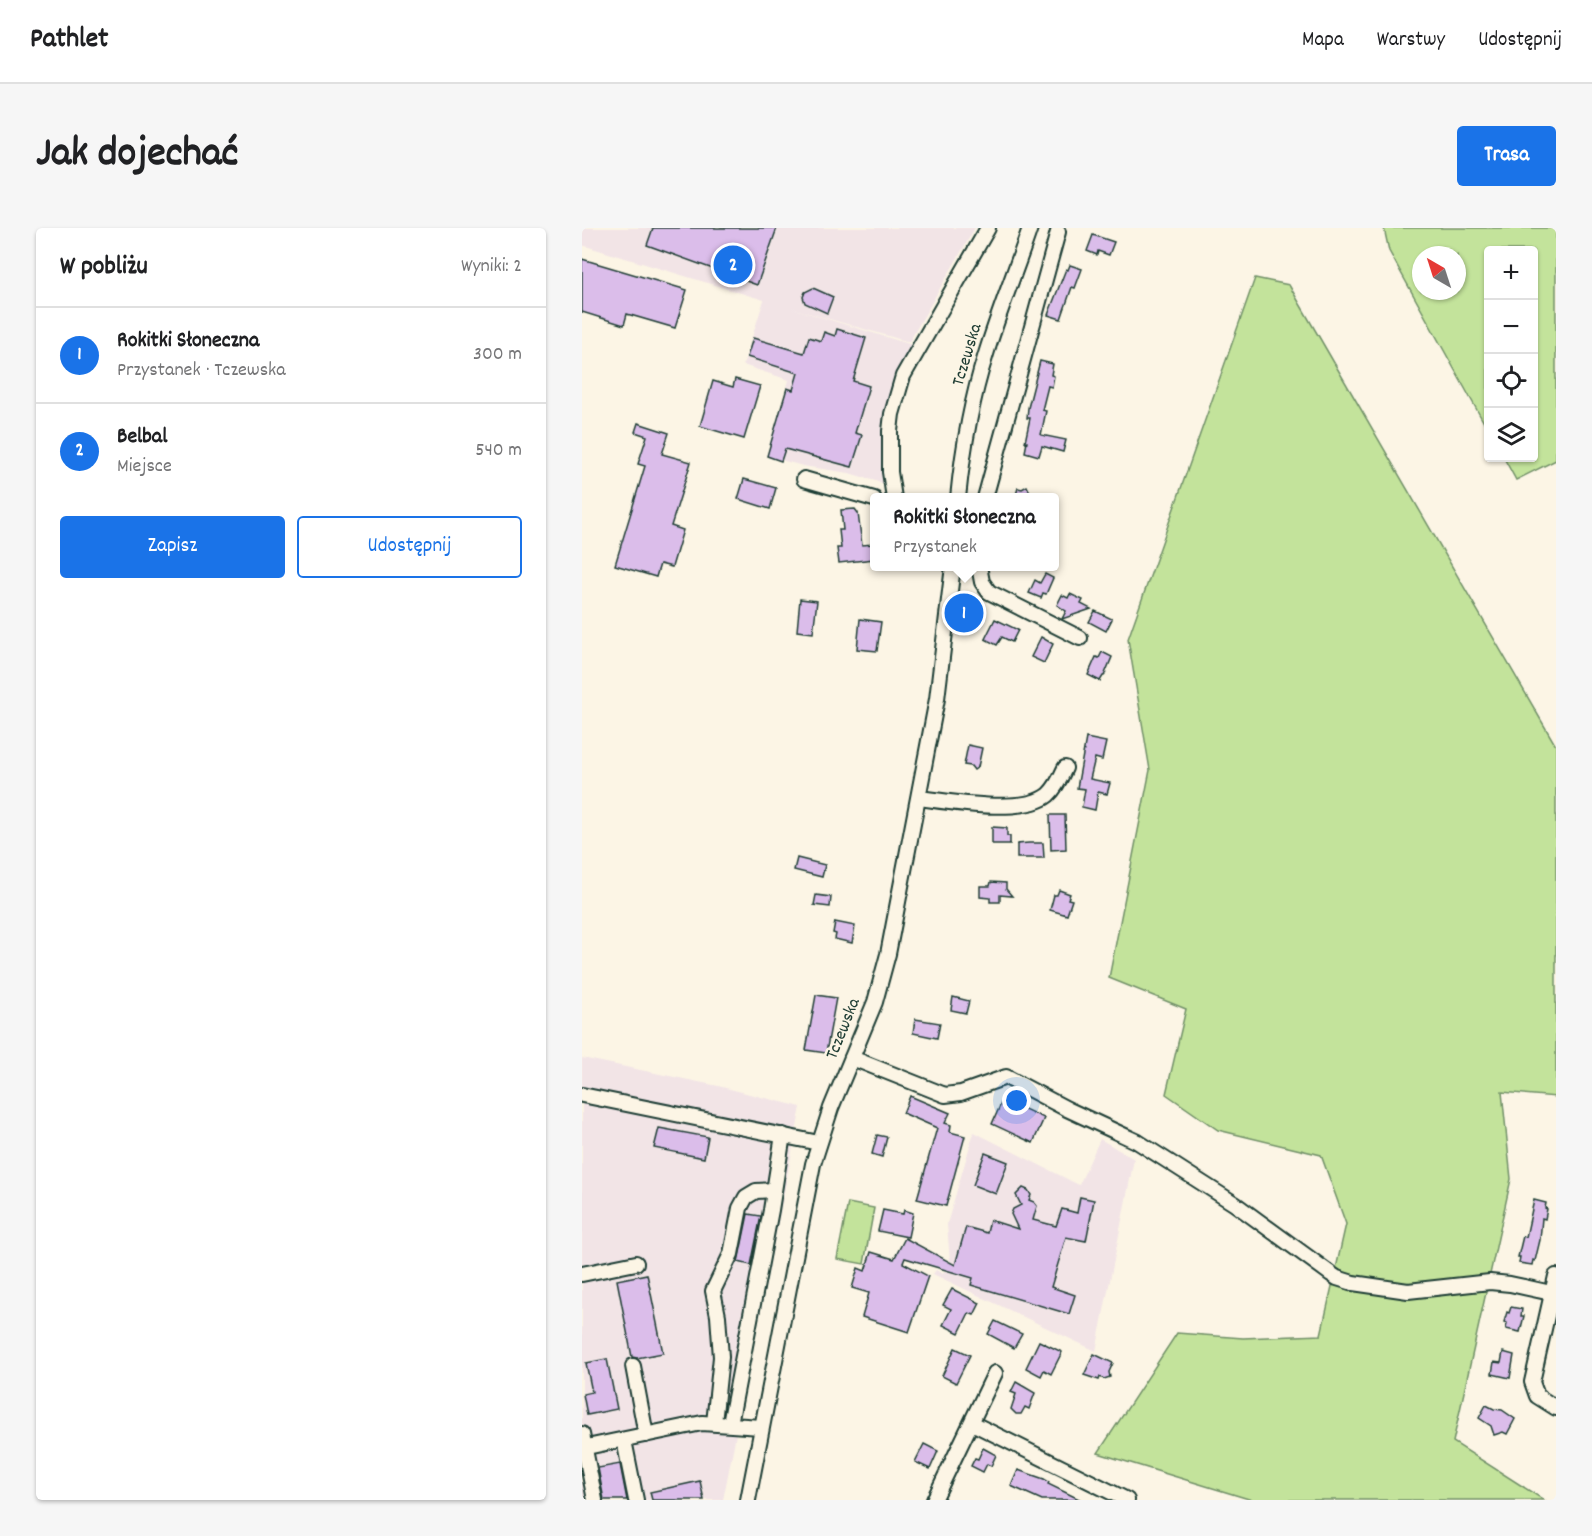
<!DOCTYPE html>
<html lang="pl">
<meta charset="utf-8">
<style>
body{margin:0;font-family:Dekko,sans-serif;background:#f6f6f6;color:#202124}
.controls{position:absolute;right:18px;top:18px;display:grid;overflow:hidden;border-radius:6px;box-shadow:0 2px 4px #0004}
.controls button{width:54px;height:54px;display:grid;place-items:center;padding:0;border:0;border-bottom:2px solid #e0e0e0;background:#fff;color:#202124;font:30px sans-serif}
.compass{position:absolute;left:830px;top:18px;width:54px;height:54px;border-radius:50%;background:#fff;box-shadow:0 2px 4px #0004;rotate:321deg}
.you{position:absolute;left:435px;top:873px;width:21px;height:21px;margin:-15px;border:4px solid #fff;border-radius:50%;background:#1a73e8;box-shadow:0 0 0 9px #1a73e833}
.badge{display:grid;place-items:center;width:39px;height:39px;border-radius:50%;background:#1a73e8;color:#fff;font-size:20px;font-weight:700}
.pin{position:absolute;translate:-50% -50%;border:3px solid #fff;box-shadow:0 2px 6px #0006}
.popup{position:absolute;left:288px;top:265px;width:189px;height:78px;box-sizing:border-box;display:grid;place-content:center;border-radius:6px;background:#fff;filter:drop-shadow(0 2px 4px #0005);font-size:20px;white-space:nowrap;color:#757577}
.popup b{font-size:22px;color:#202124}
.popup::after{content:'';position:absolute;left:50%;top:100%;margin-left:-12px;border:12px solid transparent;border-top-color:#fff}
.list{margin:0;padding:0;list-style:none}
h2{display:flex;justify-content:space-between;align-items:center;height:78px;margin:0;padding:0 24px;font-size:26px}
h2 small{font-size:20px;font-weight:400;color:#757577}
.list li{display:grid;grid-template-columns:39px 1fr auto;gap:18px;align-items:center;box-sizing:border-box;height:96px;padding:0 24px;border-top:2px solid #e0e0e0}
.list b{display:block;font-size:22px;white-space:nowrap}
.list p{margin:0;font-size:20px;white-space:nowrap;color:#757577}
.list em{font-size:20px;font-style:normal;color:#757577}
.actions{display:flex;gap:12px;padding:18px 24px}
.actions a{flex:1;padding:14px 0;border:2px solid #1a73e8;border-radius:6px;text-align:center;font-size:21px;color:#1a73e8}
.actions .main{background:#1a73e8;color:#fff}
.icon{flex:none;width:33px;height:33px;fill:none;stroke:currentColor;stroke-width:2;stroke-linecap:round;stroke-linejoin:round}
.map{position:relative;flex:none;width:974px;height:1272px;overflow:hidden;border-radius:6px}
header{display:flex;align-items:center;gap:36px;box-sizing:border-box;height:84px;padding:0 30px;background:#fff;border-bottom:2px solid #e0e0e0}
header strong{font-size:28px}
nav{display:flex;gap:33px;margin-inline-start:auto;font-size:21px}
.intro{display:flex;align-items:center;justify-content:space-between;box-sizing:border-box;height:144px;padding:0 36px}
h1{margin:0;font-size:42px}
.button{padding:15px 27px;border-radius:6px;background:#1a73e8;color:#fff;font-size:21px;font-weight:700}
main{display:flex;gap:36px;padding:0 36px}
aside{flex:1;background:#fff;border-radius:6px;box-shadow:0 2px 4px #0004}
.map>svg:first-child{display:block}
.built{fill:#f2e4e6}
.green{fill:#c3e39b;stroke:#719068;stroke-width:1.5;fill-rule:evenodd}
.building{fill:#dbbdea;stroke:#1f3d34;stroke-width:1.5}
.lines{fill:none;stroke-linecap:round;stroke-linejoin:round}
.minor-casing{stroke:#1f3d34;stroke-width:18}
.minor{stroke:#fcf5e5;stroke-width:14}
.labels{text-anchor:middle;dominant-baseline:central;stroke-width:5;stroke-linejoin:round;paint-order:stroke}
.street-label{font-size:18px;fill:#1f3d34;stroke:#fcf5e5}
</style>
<header>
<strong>Pathlet</strong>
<nav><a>Mapa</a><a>Warstwy</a><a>Udostępnij</a></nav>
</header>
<div class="intro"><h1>Jak dojechać</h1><a class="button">Trasa</a></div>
<main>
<aside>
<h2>W pobliżu<small>Wyniki: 2</small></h2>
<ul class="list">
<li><span class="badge">1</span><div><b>Rokitki Słoneczna</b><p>Przystanek · Tczewska</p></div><em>300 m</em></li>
<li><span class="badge">2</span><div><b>Belbal</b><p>Miejsce</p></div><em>540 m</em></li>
</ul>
<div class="actions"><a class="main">Zapisz</a><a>Udostępnij</a></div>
</aside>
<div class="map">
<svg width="974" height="1272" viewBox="0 0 974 1272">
<rect width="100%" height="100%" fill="#fcf5e5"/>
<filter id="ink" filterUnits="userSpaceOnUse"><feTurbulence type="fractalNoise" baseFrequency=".0167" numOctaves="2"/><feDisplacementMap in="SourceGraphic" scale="12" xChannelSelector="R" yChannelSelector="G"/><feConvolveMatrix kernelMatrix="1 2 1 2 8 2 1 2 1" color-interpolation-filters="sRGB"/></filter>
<g filter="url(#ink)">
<g class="built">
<path d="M0,0H393L327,114L209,80L337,119L313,166L310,258L267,245L221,238L184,228L207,152L161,137L182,72L0,17Z"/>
<path d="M0,830L136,858L219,879L141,1272H0Z"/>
<path d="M392,904L497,957L518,911L552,931L514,1123L351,1046L354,1042L361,1046L368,1034L365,996Z"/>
</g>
<g class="green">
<path d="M802,0H974V232L934,252L922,230H951V22H906V202L807,23ZM839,27H875V63H839Z"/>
<path d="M673,50L707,57L974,518V869L920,864L929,951L871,1214L962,1272H670L516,1225L595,1105L661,1110L739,1107L764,996L739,927L636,902L584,866L604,781L527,750L568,542L546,411Z"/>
<path d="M266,975L292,980L282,1036L255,1031Z"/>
</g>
<g class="building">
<path d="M71,0H195L175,57L65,17Z"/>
<path d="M511,7L532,14L527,27L516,23L515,27L505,23Z"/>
<path d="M0,31L105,62L93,100L45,86L42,97L0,84Z"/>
<path d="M488,37L500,41L493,60L490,59L479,91L466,87L484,41L486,42Z"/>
<path d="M231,60L251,69L245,85L223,75L221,69L223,64Z"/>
<path d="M255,101L284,110L271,153L287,158L273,205L280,207L270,239L203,221L199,233L185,228L205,160L211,162L216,145L165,129L171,110L222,125L227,109L239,113L242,104L253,108Z"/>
<path d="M458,133L471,136L469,147L472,148L470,159L466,158L460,182L464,183L459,207L484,212L481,224L460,218L457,228L443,224L445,214H443L448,190H445L446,180Z"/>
<path d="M153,151L178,158L162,211L118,198L131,153L151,159Z"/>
<path d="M56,195L87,205L80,226L109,234L89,298L101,302L90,339L78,336L74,349L33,337L63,238L56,236L65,208L53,204Z"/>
<path d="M162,251L194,260L188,281L156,271Z"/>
<path d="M445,258L451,270H433L436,260L440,261Z"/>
<path d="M273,281L276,285L280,317L292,316V331L257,335L255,320H259L257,302H261L259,282Z"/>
<path d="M463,346L471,350L464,366L461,365L459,370L447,365L453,352L458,355Z"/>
<path d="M488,366L501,372L499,376L509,381L480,391L484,383L475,377L480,367L486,370Z"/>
<path d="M218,371L235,373L231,405L215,403Z"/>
<path d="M513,383L530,391L524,403L507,394Z"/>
<path d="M278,391L299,394L295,423L275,421Z"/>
<path d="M413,391L436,402L430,414L420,409L415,417L403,411Z"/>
<path d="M459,409L471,416L462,435L449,429Z"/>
<path d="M520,424L530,429L522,448H521L518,453L506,447L514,429L517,430Z"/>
<path d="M504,510L524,514L520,532L513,530L508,551L528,555L525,566L516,564L513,582L500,579L503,561L495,560Z"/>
<path d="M386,517L400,520L396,539L392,542L389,538L382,537Z"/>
<path d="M468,587H483L484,621L469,622Z"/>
<path d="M410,599L425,600V608H428V616H410Z"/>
<path d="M447,615H461L462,630H435V616Z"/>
<path d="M215,630L243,637L240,649L212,642Z"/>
<path d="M409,654L424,655V661L430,668L418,667V674H408V670L398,669V658H408Z"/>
<path d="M477,662L488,666L486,671L490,672L485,687L468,682L472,667H475Z"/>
<path d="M234,667L249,669L248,679L232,677Z"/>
<path d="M253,694L273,698L270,715L253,711L254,706L251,705Z"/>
<path d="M234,767L254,770L244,825L224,822Z"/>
<path d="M371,769L387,773L384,785L369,782Z"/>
<path d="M333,791L358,795L355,810L331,805Z"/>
<path d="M328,868L368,885L363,895L369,897L368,904L383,908L364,978L335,971L355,900L321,885Z"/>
<path d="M421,871L462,890L451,915L410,896Z"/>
<path d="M77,900L126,909L122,930L72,920Z"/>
<path d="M295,907L305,909L300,929L290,926Z"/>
<path d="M403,925L426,934L414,966L391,957Z"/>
<path d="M441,960L446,962L449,967L447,972L452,974L455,978L451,992L474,998L480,981L495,985L498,969L512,972L504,1013L484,1009L469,1059L493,1067L487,1086L389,1057L391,1050L323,1030L321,1035L346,1048L327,1104L280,1089L287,1065L270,1060L276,1040L283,1043L289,1024L312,1031L323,1010L373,1037L384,999L405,1005L408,992L436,1001L429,986L431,981L439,977L434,967Z"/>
<path d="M952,972L964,975L963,980L965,981L963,991L960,990L958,1012L953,1033L951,1032L950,1037L937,1035L938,1029H936L941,1008L944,1009Z"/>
<path d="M301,982L321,986L322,982L331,985L326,1009L296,1003Z"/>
<path d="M166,986L179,988L169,1037L156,1034Z"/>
<path d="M65,1046L81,1125L55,1130L50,1129L35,1052Z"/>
<path d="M370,1061L398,1075L392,1087L387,1085L377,1105L361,1097L369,1081L361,1077Z"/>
<path d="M929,1079L940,1081L939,1088H942L938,1104L924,1101L925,1095L922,1094L925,1084L927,1085Z"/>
<path d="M413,1093L440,1106L432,1120L406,1106Z"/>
<path d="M457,1113L480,1124L469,1146L462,1142L459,1148L444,1140Z"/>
<path d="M373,1120L388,1127L374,1155L360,1148Z"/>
<path d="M921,1124L932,1127L928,1150L910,1146L912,1134L919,1135Z"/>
<path d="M512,1126L531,1135L527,1144L528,1149L522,1151L518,1149L517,1152L502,1147Z"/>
<path d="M25,1131L35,1181L5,1187L1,1166L10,1164L4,1135Z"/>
<path d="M434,1154L453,1165L447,1181L443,1179L439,1186H434L429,1181L434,1166L429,1164Z"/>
<path d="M904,1177L912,1181L920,1182L933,1191L925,1206L921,1204L912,1207L909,1198L897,1190Z"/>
<path d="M342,1216L356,1223L348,1241L333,1234Z"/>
<path d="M401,1220L414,1227L409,1238L405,1236L401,1244L389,1238L393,1230L396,1231Z"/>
<path d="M38,1236L45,1272H22L16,1240Z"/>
<path d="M436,1242L462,1251L467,1254L466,1256L499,1272H460L429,1258Z"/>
<path d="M118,1253L122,1272H70L68,1264Z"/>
</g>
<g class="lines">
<g class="minor-casing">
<g id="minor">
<path d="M222,251L292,271"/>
<path d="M312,270L308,244V203L310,186L321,148L406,0"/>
<path d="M376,270C381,220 389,173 404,126C417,83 434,42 448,0"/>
<path d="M403,270L476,4"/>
<path d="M397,338L400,354L407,364L498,410"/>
<path d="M337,570C368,574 441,587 466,567C474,560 479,549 483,540"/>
<path d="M270,830L363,867L379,865L424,849L485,881L556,914L653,976L749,1046L755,1050L771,1055L826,1063L908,1054L928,1056L974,1066"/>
<path d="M0,867L237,915"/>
<path d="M0,1046L54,1035"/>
<path d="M974,1048L950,1154L955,1168L974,1180"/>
<path d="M51,1138L64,1207"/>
<path d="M132,1195L139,1129L136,1088L131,1063L149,1026L158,980L164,969L174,963L192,962"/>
<path d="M390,1195L545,1272"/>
<path d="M148,1196L189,982L201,907"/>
<path d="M0,1206L13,1272"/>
<path d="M42,1212L54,1272"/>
<path d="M0,1220L120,1195L179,1199"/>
<path d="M166,1272L231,936L249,880L293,774L306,726L355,471L371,338"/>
<path d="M352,1272L413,1145"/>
</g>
</g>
<use href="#minor" class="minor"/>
</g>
</g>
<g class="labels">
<g class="street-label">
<text transform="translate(386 127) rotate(-73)">Tczewska</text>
<text transform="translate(262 801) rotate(-68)">Tczewska</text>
</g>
</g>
</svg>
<div class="controls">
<button>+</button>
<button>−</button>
<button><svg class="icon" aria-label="locate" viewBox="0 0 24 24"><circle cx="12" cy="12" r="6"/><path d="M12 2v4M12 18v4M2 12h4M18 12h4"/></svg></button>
<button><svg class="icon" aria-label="layers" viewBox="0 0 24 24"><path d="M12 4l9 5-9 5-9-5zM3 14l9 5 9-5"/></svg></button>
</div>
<svg class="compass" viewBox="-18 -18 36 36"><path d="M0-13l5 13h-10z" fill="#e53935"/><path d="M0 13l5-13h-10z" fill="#757577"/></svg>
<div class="you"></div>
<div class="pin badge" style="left:382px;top:385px">1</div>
<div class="popup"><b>Rokitki Słoneczna</b>Przystanek</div>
<div class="pin badge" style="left:151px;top:37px">2</div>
</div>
</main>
